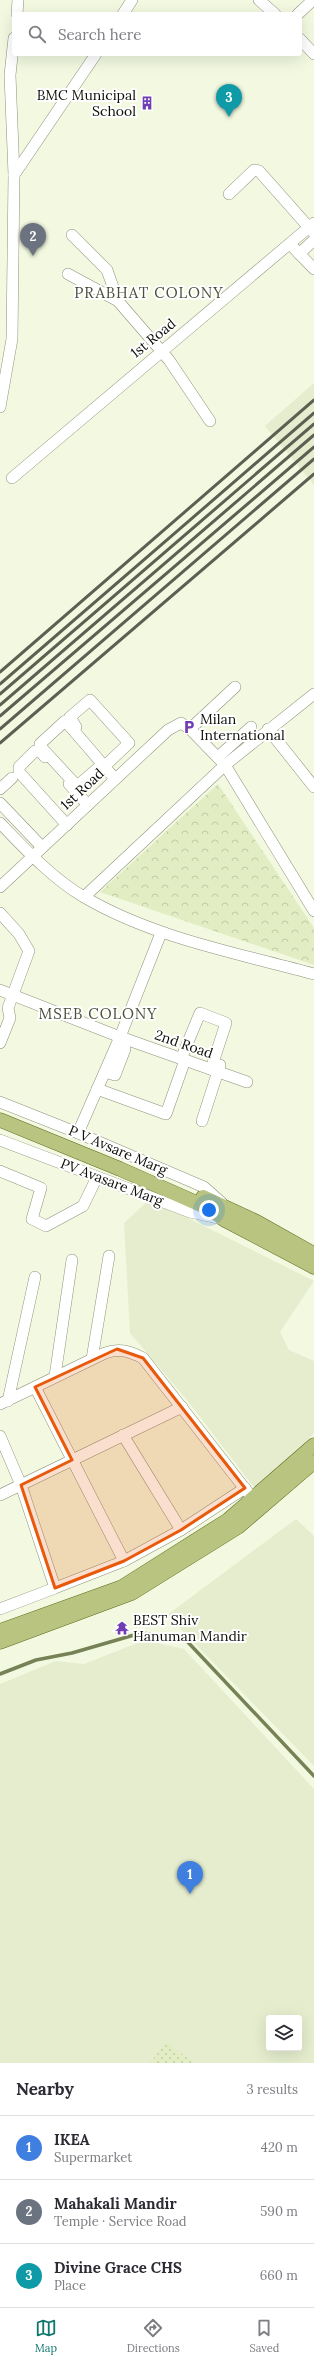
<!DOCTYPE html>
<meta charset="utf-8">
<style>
body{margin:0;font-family:Lora,serif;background:#f7f7f7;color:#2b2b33}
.controls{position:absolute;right:12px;bottom:12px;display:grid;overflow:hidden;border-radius:4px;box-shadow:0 4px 16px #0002}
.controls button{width:36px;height:36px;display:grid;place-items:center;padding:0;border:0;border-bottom:1px solid #e1e1e2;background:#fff;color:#2b2b33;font:20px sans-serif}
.you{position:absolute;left:209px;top:1210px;width:14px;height:14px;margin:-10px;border:3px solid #fff;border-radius:50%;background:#1a73e8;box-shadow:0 0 0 6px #1a73e833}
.badge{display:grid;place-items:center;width:26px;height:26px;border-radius:50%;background:#0f766e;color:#fff;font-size:13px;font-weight:700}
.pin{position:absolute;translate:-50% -33px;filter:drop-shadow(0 1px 2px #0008)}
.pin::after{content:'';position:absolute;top:21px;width:14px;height:12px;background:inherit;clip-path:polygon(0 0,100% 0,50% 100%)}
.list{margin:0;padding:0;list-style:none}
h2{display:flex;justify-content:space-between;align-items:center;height:52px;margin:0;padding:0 16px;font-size:17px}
h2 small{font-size:13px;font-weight:400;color:#7c7c81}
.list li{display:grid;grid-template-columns:26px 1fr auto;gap:12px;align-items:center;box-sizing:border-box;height:64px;padding:0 16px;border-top:1px solid #e1e1e2}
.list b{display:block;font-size:15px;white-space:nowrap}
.list p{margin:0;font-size:13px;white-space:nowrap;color:#7c7c81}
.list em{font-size:13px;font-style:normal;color:#7c7c81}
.icon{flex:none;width:22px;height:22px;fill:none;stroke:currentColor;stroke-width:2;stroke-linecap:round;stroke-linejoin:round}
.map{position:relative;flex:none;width:314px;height:2063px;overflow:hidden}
.search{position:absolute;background:#fff;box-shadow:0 4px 16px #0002;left:12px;right:12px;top:12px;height:44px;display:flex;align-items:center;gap:10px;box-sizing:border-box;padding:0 14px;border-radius:4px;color:#7c7c81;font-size:15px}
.sheet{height:244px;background:#fff}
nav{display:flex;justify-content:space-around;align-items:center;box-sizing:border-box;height:56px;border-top:1px solid #e1e1e2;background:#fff;font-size:11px;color:#7c7c81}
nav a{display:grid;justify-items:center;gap:2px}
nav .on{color:#0f766e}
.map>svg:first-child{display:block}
.built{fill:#e5edce;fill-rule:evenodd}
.grass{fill:url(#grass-dots)}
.park{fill:url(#park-crowns)}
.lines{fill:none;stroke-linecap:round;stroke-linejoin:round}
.stream{stroke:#768155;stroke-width:3.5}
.minor-casing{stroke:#8d937d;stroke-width:12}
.major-casing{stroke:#5d6b1e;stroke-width:15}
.minor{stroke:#fff;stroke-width:11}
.major{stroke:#b8c47f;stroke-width:14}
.rail{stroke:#5c6053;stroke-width:3}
.marked{fill:#e8590c;fill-opacity:0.2;stroke:#e8590c;stroke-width:3;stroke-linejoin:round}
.labels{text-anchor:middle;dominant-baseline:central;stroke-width:4;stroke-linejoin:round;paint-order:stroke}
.poi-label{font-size:14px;fill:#0c0e07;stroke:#fff;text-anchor:start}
.street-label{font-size:14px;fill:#0c0e07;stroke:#fff}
.neighbourhood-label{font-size:15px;letter-spacing:1px;fill:#4b503c;stroke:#fff}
</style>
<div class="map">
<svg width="314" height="2063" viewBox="0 0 314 2063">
<defs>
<pattern id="grass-dots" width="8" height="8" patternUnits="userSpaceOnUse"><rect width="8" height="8" fill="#e2edc3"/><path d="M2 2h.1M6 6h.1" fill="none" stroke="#c1caa6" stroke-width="1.8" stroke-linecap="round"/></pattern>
<pattern id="park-crowns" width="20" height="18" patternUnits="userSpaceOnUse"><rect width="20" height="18" fill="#e2edc3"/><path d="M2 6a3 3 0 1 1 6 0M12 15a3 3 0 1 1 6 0" fill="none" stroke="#c1caa6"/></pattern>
</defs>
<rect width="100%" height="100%" fill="#f2f9e0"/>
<g class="built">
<path d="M314,383V485L265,426Z"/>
<path d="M150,1199L314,1281L280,1332L289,1350L314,1361V1433L259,1494L187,1400L130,1333L124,1223Z"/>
<path d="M296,1519L314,1536V1766L167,1615Z"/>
<path d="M145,1640L184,1649L314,1789V2063H0V1684L56,1661L84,1664ZM269,2018H299V2048H269Z"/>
</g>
<path class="grass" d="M166,2042L194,2063H150Z"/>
<path class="park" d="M218,784L314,928V965L100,892Z"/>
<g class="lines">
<path class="stream" d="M0,1674L36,1660L72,1653L141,1633L184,1638L314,1776"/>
<g class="minor-casing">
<g id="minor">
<path d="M259,0L275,14"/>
<path d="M17,14L18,0"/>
<path d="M123,14L132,0"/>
<path d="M298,14L313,0"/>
<path d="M300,39L314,54"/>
<path d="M14,175L96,54"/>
<path d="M229,194L254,170L259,171L313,232"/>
<path d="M72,235L107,270L118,301"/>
<path d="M290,244L314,269"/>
<path d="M299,254L314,240"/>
<path d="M68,274L118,301L169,360L210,421"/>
<path d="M0,407L12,339L14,175L10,75L14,38"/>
<path d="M12,478L314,223"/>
<path d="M76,727L70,717L90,700L129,743L109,762"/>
<path d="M190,729L235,687"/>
<path d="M268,729L314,787"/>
<path d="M45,757L41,752L35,751L19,767V772L67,825"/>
<path d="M218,757L251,727"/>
<path d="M103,764L77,786L41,747L40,744L65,721L66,722C83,741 99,760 115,779"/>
<path d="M69,784L88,805"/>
<path d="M0,789L12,778"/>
<path d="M0,803L42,847"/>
<path d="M0,823C25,849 53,879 84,897C154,938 237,953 314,974"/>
<path d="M0,887L168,730L181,723L190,729L225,765L314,911"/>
<path d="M84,897L225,765L314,694"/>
<path d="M0,913L19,934L29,951L8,1008L10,1018L0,1043"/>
<path d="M0,990L120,1037L247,1082"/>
<path d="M181,1059L200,1013L226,1023L211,1069"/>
<path d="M105,1072L115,1075L125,1049"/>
<path d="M97,1089L166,1114L185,1060"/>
<path d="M0,1102L78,1133L204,1187L222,1203"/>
<path d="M202,1121L220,1065"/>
<path d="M78,1133L120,1037L161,933"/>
<path d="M0,1140L190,1212L223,1219"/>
<path d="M0,1171L41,1188L32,1219L46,1226L83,1206L97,1177"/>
<path d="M92,1359L109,1256"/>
<path d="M55,1376L72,1260"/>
<path d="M35,1387L124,1561"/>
<path d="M8,1401L35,1277"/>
<path d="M0,1404L105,1353C120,1348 129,1351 143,1358L249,1494"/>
<path d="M123,1435L181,1530"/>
<path d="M0,1436L21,1485L55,1588L124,1561L181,1530L245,1488"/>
<path d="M0,1495L182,1407"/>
<path d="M0,1609L55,1588"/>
</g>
</g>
<g class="major-casing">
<g id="major">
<path d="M0,1120L120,1169L208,1208L225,1220L314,1267"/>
<path d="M203,1197L257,1222L314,1254"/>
<path d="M0,1631L122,1587L228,1520L314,1445"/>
<path d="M0,1642L132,1593L238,1527L314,1462"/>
</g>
</g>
<use href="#minor" class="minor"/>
<use href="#major" class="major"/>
<g class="rail">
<path d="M0,672L314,400"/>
<path d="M0,684L314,413"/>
<path d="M0,694L314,424"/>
<path d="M0,705L314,435"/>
<path d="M0,716L314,447"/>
<path d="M0,729L314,459"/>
<path d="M0,743L314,474"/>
</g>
</g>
<path class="marked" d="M117,1349L143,1358L245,1488L181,1530L124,1561L55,1588L21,1485L72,1460L35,1387Z"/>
<defs>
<g id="building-bare" transform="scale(1.08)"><path d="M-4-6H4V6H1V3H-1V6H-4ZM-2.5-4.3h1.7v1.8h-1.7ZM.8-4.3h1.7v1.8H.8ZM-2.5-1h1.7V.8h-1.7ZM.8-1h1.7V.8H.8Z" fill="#703db4" stroke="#fff" stroke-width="2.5" paint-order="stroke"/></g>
<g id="parking-bare" transform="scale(1.08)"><path d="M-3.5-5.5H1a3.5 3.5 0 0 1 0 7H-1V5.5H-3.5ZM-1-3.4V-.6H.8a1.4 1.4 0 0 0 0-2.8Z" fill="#703db4" stroke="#fff" stroke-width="2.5" paint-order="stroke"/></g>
<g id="temple-bare" transform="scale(1.08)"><path d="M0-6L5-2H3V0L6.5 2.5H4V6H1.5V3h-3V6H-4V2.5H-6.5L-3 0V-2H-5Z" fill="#703db4" stroke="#fff" stroke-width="2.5" paint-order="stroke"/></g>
</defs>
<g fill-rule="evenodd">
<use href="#building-bare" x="147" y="103"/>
<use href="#parking-bare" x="189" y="727"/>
<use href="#temple-bare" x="122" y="1628"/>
</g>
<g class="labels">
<g class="poi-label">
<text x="136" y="95" text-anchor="end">BMC Municipal<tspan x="136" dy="16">School</tspan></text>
<text x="200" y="719">Milan<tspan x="200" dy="16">International</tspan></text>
<text x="133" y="1620">BEST Shiv<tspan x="133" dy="16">Hanuman Mandir</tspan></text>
</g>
<g class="street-label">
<text transform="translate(153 338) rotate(-39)">1st Road</text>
<text transform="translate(82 789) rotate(-43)">1st Road</text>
<text transform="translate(184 1044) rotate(19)">2nd Road</text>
<text transform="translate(118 1150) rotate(23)">P V Avsare Marg</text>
<text transform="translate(112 1182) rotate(21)">PV Avasare Marg</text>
</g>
<g class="neighbourhood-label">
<text x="149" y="292">PRABHAT COLONY</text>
<text x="98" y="1013">MSEB COLONY</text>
</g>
</g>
</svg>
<div class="controls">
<button><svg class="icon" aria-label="layers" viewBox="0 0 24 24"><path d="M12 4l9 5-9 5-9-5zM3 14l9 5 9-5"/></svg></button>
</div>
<div class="you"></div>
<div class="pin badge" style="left:190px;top:1894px;background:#3f7fe0">1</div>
<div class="pin badge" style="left:33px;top:256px;background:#6b7280">2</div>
<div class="pin badge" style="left:229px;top:117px;background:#0f9aa8">3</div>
<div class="search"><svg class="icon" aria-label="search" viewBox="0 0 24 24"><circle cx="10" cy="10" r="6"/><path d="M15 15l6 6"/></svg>Search here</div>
</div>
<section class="sheet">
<h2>Nearby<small>3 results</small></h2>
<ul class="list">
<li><span class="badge" style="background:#3f7fe0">1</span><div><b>IKEA</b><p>Supermarket</p></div><em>420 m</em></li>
<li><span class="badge" style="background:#6b7280">2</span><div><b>Mahakali Mandir</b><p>Temple · Service Road</p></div><em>590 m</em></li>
<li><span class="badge" style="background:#0f9aa8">3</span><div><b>Divine Grace CHS</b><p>Place</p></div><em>660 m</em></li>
</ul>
</section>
<nav>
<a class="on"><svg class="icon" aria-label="map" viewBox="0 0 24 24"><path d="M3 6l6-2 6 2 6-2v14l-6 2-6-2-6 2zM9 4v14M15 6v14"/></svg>Map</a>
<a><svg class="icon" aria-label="directions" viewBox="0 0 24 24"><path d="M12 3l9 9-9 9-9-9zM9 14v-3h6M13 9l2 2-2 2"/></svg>Directions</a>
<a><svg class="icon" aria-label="saved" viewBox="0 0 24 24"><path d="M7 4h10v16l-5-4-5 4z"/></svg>Saved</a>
</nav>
